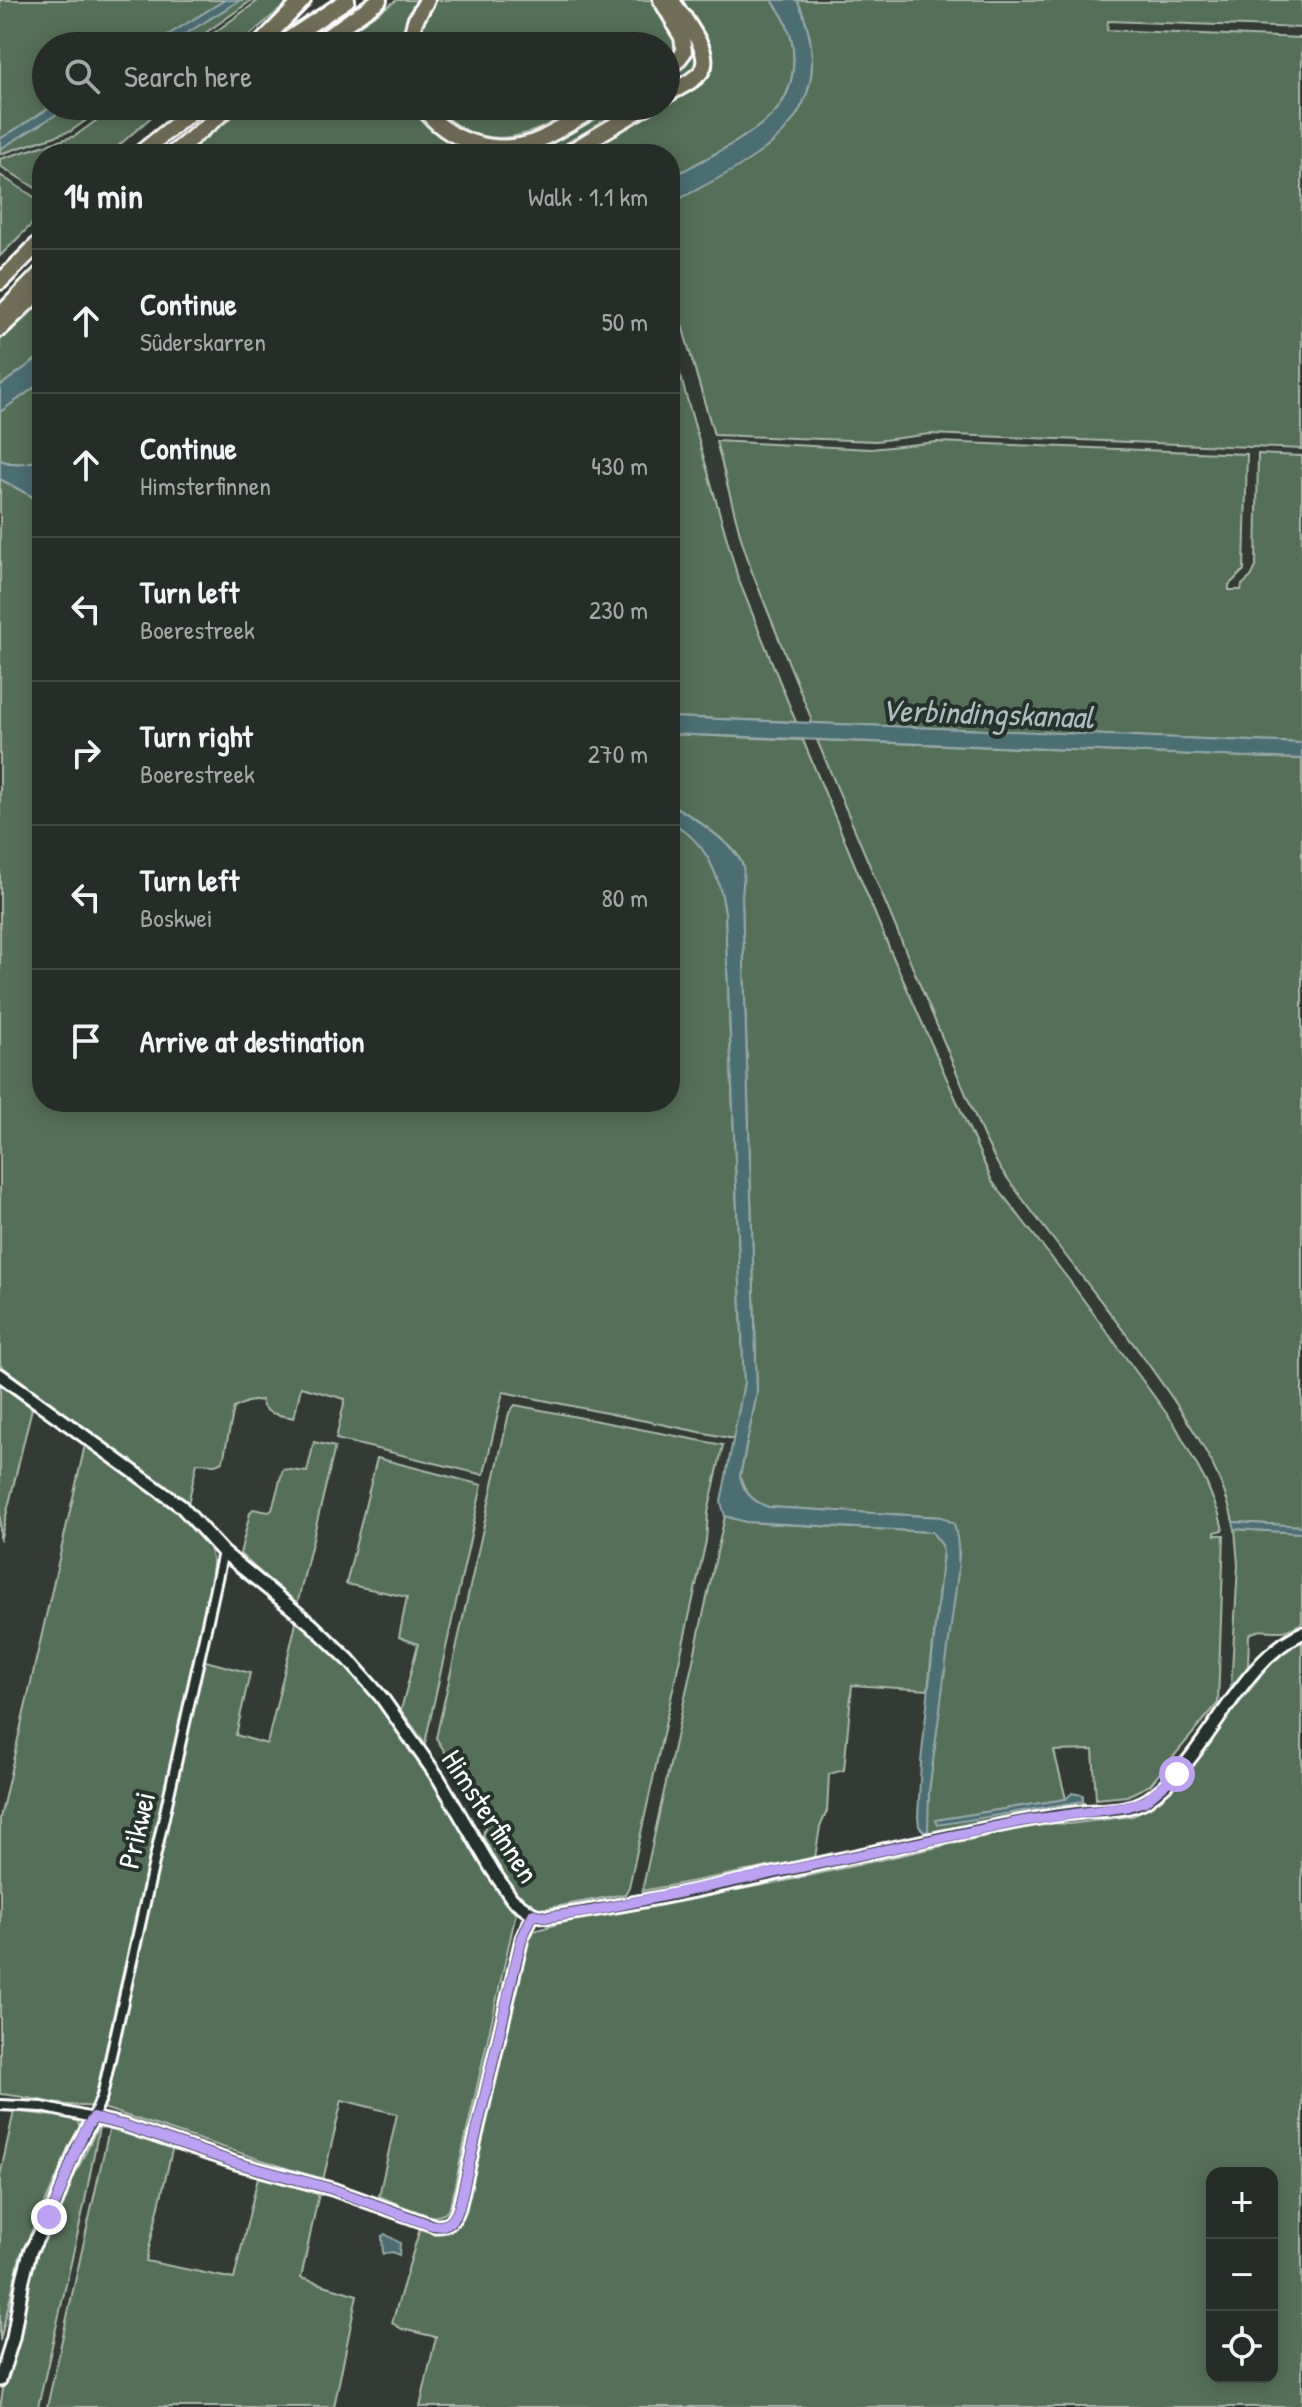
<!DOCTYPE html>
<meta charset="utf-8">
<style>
body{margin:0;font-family:"Patrick Hand",sans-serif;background:#2e342f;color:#f1f3f6}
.controls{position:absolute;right:24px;bottom:24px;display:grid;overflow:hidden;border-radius:16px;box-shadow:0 4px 20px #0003}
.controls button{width:72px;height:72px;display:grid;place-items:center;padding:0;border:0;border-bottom:2px solid #424844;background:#262c27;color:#f1f3f6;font:40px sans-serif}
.stop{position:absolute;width:24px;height:24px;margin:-18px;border:6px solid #bca0f2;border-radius:50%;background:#fff}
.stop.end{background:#bca0f2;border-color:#fff;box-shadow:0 2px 8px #0008}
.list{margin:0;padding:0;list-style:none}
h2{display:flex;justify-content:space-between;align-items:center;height:104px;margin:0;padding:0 32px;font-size:34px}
h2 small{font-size:26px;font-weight:400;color:#a4a7a7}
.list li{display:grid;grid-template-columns:52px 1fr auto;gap:24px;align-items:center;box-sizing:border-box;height:144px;padding:0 32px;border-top:2px solid #424844}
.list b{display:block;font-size:30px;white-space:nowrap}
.list p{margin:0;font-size:26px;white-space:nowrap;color:#a4a7a7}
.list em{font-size:26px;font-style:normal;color:#a4a7a7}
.icon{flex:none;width:44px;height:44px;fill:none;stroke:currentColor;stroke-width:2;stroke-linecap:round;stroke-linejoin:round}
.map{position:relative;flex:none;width:1302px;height:2407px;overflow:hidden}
.search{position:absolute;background:#262c27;box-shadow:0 4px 20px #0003;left:32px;top:32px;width:648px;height:88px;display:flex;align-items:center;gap:20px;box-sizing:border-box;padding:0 28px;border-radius:44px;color:#a4a7a7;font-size:30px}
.panel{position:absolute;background:#262c27;box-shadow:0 4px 20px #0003;left:32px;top:144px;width:648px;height:968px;border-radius:32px}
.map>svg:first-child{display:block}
.green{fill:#547058;stroke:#aab8ac;stroke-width:2;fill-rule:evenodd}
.water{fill:#4c6e72;stroke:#94a8aa;stroke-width:2}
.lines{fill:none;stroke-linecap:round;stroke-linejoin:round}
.street-casing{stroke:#fff;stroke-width:14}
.secondary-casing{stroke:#fff;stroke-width:17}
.primary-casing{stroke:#fff;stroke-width:18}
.highway-casing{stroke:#fff;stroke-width:20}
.street{stroke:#26332d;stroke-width:8}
.secondary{stroke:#26332d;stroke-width:11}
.primary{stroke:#716e59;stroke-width:12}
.highway{stroke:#716e59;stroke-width:14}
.route{stroke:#bca0f2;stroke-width:10}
.labels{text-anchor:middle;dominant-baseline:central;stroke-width:8;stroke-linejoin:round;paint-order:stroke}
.street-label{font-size:30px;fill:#fff;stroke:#26332d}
.water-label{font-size:32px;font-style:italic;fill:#aebec0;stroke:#26332d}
</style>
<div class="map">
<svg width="1302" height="2407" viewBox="0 0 1302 2407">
<rect width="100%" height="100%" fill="#333b34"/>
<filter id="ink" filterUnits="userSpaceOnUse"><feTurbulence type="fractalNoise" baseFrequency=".0125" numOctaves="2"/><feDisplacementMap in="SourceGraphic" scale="16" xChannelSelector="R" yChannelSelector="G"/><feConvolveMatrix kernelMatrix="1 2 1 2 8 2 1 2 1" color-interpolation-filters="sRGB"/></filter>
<g filter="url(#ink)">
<g class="green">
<path d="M0,0H225L150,46H46V106H53L0,139Z"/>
<path d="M240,0H252L187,46H166Z"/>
<path d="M259,0H291L237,46H196Z"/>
<path d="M397,0H420L405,46H329Z"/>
<path d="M433,0H653L674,34L676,49L666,58V46H417L421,21Z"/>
<path d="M679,0H772C776,7 782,13 785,21C799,49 796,90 774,113C752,137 699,162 670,178V154H578L660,106H666V102L697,84L713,69L711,53Z"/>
<path d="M797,0H1302V28L1108,21L1107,30L1302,38V449L930,434L876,441L714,435L670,284V204L766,148C817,107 823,57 797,0Z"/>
<path d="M690,39C705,69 690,75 666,90V69L690,45Z"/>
<path d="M70,106H106L71,131L0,154V149Z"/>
<path d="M116,106H164L109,154H42V192L0,166V159L75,136Z"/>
<path d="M246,106H418L495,150L606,106H639L556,154H184Z"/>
<path d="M434,106H585C531,136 483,159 434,106Z"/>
<path d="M0,175L42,202V214L0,256Z"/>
<path d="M42,298V355L0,386V340Z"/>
<path d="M670,339L738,578L796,722L670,717Z"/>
<path d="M42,382V460C27,463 14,466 0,460V412Z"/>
<path d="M716,441L871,449L937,442L1247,454L1244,570L1229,585V590H1241L1242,585L1251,577L1256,567L1258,454L1302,456V743L810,723L811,718L752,572L741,538Z"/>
<path d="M0,479L42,502V1102H670V821C706,842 719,872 725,912L744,1383L734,1439L503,1392L484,1474H480L336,1439L345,1399L301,1387L294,1418C282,1415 262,1415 261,1400L247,1402L234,1408L223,1461L215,1464L197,1463L188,1504L0,1365Z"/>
<path d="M670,734L803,740L890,950L992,1181L1069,1280L1175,1425L1206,1482L1219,1514L1223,1530L1215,1532V1535H1224L1218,1703L1150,1785L1127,1796L1096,1799L1093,1750L1054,1751L1066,1799L936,1820L938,1824L1083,1801L1086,1807L929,1836L927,1819L929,1791L959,1554L954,1524L942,1517L768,1507C752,1501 745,1493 740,1476L757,1393L742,899C742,885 746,867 737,854C725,839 688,813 670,804Z"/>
<path d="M817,740L1302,759V1526L1233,1522C1220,1462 1181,1410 1146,1361C1098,1295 1045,1232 998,1165L983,1135Z"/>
<path d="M0,1385L32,1408L0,1541Z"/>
<path d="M515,1405L723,1445L708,1513L706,1541L629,1887L625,1894L543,1909L529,1906L515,1897L506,1885L483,1836L487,1817L436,1738L509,1413Z"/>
<path d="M314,1442L335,1447L297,1605L240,1554L250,1513L253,1509L269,1512L272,1510L283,1469L307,1472Z"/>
<path d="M85,1445L186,1519L204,1538L209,1548L213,1561L212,1576L96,2094L93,2106C64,2108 30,2096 0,2094V1818Z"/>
<path d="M377,1458L482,1485L425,1743L401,1710L418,1644L399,1637L407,1597L346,1584Z"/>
<path d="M725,1516L746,1522L932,1532L942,1545L943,1552L928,1690L852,1685L844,1770L829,1774L827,1811L820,1827L815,1858L642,1891Z"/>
<path d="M1235,1529L1302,1533V1623C1296,1626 1289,1630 1283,1631C1269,1632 1260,1627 1249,1635L1248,1667L1231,1688L1238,1565Z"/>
<path d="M297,1619L352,1669L385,1710L421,1759L484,1864L504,1902L516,1913L450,2207C445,2217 432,2218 422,2215L379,2196L397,2114L342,2100L323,2180L103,2108L202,1660L250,1673L236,1735L267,1744Z"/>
<path d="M1302,1638V2407H420L436,2337L402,2329L392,2323L421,2225C435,2228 446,2232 459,2225L465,2207L524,1949L534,1931L567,1921L790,1880L1023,1828L1048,1823L1068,1824L1133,1816L1175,1782L1278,1655ZM1212,2173H1272V2377H1212Z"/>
<path d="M14,2111L71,2118L77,2120L80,2127L20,2257L0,2341V2176Z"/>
<path d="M100,2122L84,2206L38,2407H0L3,2389L18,2338L33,2262Z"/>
<path d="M110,2125L173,2146L146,2261L234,2279L258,2177L319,2193L301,2278L357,2295L334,2407H47Z"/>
</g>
<g class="water">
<path d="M225,0H240L166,46H150Z"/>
<path d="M772,0H797C807,19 811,37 812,59C814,140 729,171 670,204V178C699,162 752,137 774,113C796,90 799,49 785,21C782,13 776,7 772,0Z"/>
<path d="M53,106H70L0,149V139Z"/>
<path d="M42,355V382L0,412V386Z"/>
<path d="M0,460C14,466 27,463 42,460V502L0,479Z"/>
<path d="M670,717L1302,743V759L670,734Z"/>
<path d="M670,804C688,813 738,847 743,866C745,876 742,888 742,899L757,1393L740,1476C744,1493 752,1501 768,1507L942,1517L954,1524C959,1540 959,1556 958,1573L929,1791L928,1831L924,1832L919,1826L918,1817L921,1762L943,1552L942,1545L932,1532L746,1522L725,1516L721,1502L744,1383L725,912C719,872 706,842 670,821Z"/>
<path d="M1233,1522L1302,1526V1533L1235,1529Z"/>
<path d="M1072,1793L1083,1795V1801L938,1825L936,1820L1066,1799Z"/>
<path d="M385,2234L400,2243L399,2255L392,2252L383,2254L382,2236Z"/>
</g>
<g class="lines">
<g class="street-casing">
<path id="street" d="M0,2105L42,2107L93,2118L102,2096L223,1552"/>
</g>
<g class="secondary-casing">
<g id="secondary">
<path d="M0,1375L181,1506L223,1552L311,1624L349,1660L382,1698L439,1779L491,1868L512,1899L533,1914L547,1917C707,1894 863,1851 1022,1821C1042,1817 1062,1814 1082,1812C1102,1810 1129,1811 1147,1800C1208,1760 1236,1663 1302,1633"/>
<path d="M0,2380L13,2338L23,2279L30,2252L56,2203L76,2149L93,2118L123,2125L236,2163L332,2189L435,2226C449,2227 455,2220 459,2208L522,1938L533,1914"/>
</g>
</g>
<g class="primary-casing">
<g id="primary">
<path d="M660,0L674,24"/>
<path d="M673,0L683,16"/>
</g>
</g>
<g class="highway-casing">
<g id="highway">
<path d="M258,46L303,0"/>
<path d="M278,46L347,0"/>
<path d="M314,46L379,0"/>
<path d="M409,46L415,21L427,0"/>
<path d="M666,68L677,61L684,52L682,37L674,24"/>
<path d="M666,95C676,89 691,83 699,74C715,58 691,30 683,16"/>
<path d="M422,106C447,142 498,158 539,140C560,130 580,117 600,106"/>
<path d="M139,154L199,106"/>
<path d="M172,154L231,106"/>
<path d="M566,154L647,106"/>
<path d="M0,282L42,240"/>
<path d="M0,315L42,272"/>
<path d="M0,329L42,289"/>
</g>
</g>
<use href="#street" class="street"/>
<use href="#secondary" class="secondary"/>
<use href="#primary" class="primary"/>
<use href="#highway" class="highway"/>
</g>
</g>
<g class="lines" filter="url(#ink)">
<path class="route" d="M49,2217C66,2185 72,2148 93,2118L123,2125L236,2163L332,2189L428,2224C444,2229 453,2224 459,2208L515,1966L522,1938L533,1914L547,1917L591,1911L1023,1821L1125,1807L1145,1801L1177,1774"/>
</g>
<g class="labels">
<g class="street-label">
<text transform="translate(491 1816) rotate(57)">Himsterfinnen</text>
<text transform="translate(136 1830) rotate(-77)">Prikwei</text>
</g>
<g class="water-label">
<text transform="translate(987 713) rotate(2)">Verbindingskanaal</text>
</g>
</g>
</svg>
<div class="controls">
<button>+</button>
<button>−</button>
<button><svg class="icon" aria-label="locate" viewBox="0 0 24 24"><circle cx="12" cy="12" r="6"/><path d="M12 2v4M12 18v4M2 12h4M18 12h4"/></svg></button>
</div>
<div class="stop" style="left:1177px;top:1774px"></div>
<div class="stop end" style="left:49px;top:2217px"></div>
<div class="search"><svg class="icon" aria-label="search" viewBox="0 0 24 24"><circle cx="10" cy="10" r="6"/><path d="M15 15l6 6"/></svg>Search here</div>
<section class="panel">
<h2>14 min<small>Walk · 1.1 km</small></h2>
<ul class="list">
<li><svg class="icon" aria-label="ahead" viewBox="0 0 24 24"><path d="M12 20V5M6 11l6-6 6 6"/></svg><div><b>Continue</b><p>Sûderskarren</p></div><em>50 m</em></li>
<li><svg class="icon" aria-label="ahead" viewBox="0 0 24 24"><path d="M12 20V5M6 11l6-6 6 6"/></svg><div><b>Continue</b><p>Himsterfinnen</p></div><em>430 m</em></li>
<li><svg class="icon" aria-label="left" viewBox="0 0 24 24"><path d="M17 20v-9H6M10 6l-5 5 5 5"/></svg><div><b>Turn left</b><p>Boerestreek</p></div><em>230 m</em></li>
<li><svg class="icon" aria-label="right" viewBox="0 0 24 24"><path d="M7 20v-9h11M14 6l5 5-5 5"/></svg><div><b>Turn right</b><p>Boerestreek</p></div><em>270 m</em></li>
<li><svg class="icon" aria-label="left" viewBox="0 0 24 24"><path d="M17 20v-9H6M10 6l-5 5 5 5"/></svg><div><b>Turn left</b><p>Boskwei</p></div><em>80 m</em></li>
<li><svg class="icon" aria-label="arrive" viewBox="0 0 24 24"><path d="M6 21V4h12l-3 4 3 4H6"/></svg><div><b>Arrive at destination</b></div></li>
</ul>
</section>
</div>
